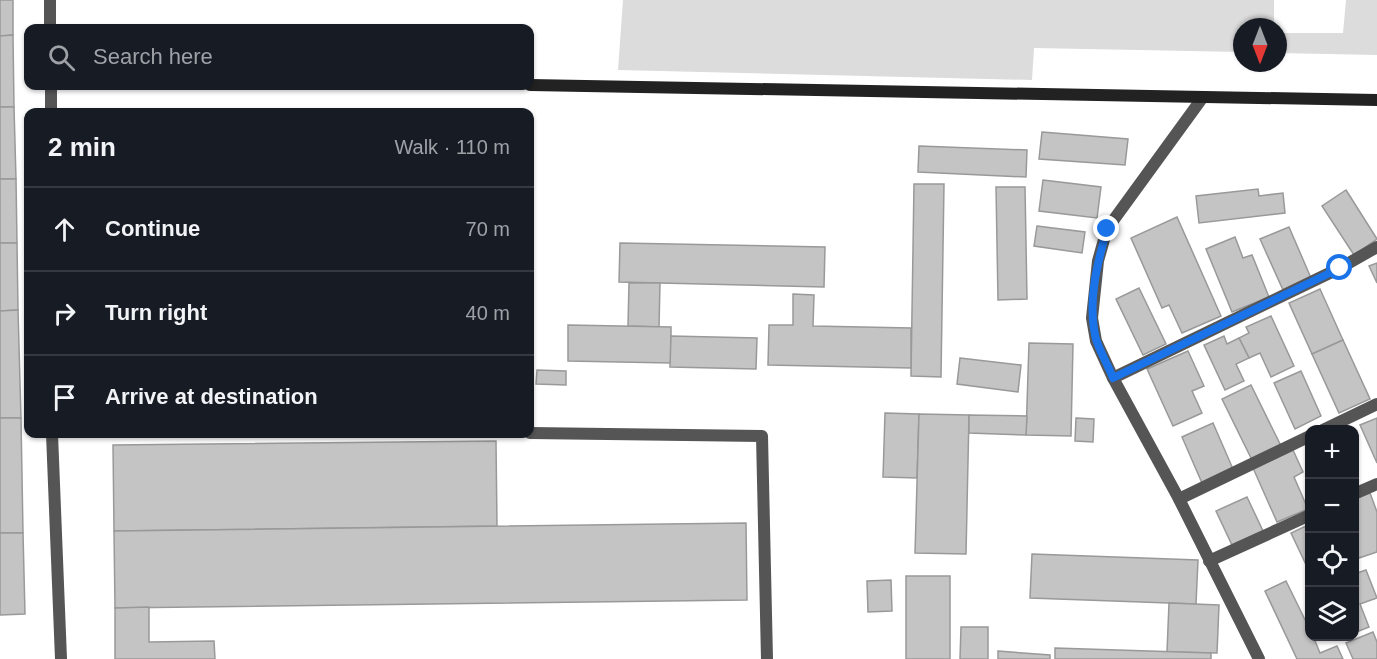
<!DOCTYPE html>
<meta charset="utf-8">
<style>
body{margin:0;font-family:Helvetica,sans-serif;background:#20242c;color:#f1f3f6}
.controls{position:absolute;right:18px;bottom:18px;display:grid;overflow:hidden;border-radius:12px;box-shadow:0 2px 4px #0004}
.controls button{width:54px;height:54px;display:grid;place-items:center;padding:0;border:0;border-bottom:2px solid #363941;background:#171b24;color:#f1f3f6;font:30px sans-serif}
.compass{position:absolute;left:1233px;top:18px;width:54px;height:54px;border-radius:50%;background:#171b24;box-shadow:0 2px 4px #0004;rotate:180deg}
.stop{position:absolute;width:18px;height:18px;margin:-14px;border:4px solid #1a73e8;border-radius:50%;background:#fff}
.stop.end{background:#1a73e8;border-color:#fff;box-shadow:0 2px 6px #0008}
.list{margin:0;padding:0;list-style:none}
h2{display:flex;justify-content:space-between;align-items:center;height:78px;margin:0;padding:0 24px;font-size:26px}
h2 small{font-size:20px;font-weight:400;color:#9ea1a6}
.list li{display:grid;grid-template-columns:39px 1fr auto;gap:18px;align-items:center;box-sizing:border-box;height:84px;padding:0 24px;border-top:2px solid #363941}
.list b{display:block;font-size:22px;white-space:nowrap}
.list em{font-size:20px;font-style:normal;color:#9ea1a6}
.icon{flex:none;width:33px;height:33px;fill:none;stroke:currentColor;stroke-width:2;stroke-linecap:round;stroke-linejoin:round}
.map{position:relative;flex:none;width:1377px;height:659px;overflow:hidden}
.search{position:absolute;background:#171b24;box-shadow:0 2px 4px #0004;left:24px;top:24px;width:510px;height:66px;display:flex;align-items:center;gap:15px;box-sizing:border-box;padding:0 21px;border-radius:12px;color:#9ea1a6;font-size:22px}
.panel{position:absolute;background:#171b24;box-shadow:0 2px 4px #0004;left:24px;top:108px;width:510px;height:330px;border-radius:12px}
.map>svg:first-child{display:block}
.green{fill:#dcdcdc}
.building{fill:#c4c4c4;stroke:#999;stroke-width:1.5}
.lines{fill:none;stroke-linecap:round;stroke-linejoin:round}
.minor{stroke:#555;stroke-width:12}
.tertiary{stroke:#555;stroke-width:12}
.secondary{stroke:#222;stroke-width:12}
.route{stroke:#1a73e8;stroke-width:8}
</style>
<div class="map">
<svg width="1377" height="659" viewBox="0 0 1377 659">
<rect width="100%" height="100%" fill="#fff"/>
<g class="green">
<path d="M623,0H1274V27H1242V52L1034,48L1032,80L618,70Z"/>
<path d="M1346,0H1377V55L1278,53V33H1343Z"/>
</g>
<g class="building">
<path d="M0,0H13V35L0,36Z"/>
<path d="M13,35L14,107H0V36Z"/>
<path d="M0,107H14L16,179H0Z"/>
<path d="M1042,132L1128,139L1125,165L1039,159Z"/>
<path d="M919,146L1027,150L1026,177L918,172Z"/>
<path d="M0,179H16L17,243H0Z"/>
<path d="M1043,180L1101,187L1097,218L1039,211Z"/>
<path d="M914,184H944L941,377L911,376Z"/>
<path d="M996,187H1025L1027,299L998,300Z"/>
<path d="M1258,189L1259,196L1283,193L1285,213L1199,223L1196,196Z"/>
<path d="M1346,190L1377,239L1354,255L1322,206Z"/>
<path d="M1177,217L1221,316L1182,333L1169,305L1162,308L1131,238Z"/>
<path d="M1037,226L1085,232L1082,253L1034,246Z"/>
<path d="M1289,227L1311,278L1283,290L1260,239Z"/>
<path d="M1235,237L1243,258L1252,255L1269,297L1232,312L1206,249Z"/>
<path d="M0,243H17L18,310L0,311Z"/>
<path d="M620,243L825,247L824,287L619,282Z"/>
<path d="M1377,263V283L1369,266Z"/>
<path d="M629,283H660L659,327L628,326Z"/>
<path d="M1139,288L1166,344L1143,355L1116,299Z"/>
<path d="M1320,289L1343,340L1312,354L1289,303Z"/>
<path d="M793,294L814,295L813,326L911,328V368L768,365L769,325H793Z"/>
<path d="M18,310L21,418H0V311Z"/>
<path d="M1271,316L1294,366L1271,377L1260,353L1249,358L1239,338L1249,333L1246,327Z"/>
<path d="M568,325L671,327V363L568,361Z"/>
<path d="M671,336L757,338L756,369L670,367Z"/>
<path d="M1224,336L1227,344L1239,338L1249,358L1236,364L1244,381L1225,390L1204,345Z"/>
<path d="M1343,340L1370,399L1339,413L1312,354Z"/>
<path d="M1029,343L1073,344L1071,436L1026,435Z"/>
<path d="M1188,351L1204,386L1192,391L1202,413L1173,426L1147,369Z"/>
<path d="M960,358L1021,365L1018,392L957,384Z"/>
<path d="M537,370L566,371V385L536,384Z"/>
<path d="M1301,371L1321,416L1295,429L1274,383Z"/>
<path d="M1251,385L1281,446L1252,460L1222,399Z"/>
<path d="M885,413L919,414L917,478L883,477Z"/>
<path d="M919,414L969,415L966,554L915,553Z"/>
<path d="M969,415L1027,416L1026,435L969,433Z"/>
<path d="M0,418H21L23,533H0Z"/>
<path d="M1076,418L1094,419L1093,442L1075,441Z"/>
<path d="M1377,418V463L1360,425Z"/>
<path d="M1213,423L1233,469L1202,483L1182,437Z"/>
<path d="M496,441L497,526L114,531L113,445Z"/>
<path d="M1293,450L1303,472L1294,477L1308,509L1277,522L1253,468Z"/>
<path d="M1370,493L1377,512V552L1359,558L1354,545V499Z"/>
<path d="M1247,497L1263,531L1232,545L1216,511Z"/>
<path d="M746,523L747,600L115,608L114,531Z"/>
<path d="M1310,524V573L1291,533Z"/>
<path d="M0,533H23L25,614L0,615Z"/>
<path d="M1032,554L1198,560L1196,604L1030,598Z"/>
<path d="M1366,570L1377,598L1360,604L1369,627L1354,633V574Z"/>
<rect x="906" y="576" width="44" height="83"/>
<path d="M891,580L892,611L868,612L867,581Z"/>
<path d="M1286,581L1310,630V636H1313L1320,653L1337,646L1343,659H1297L1265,591Z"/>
<path d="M1169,603L1219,605L1217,653L1167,652Z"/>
<path d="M149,607V642L214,641L215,659H115V608Z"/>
<path d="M961,627H988V659H960Z"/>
<path d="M1373,632L1377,642V659H1353L1346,643Z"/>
<path d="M1055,648L1211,653V659H1055Z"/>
<path d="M998,651L1050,655V659H998Z"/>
</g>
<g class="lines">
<g class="minor">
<path d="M1113,378L1340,268L1377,247"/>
<path d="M1323,430L1377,404"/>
<path d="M530,433L762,436L767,659"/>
<path d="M1354,494L1377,484"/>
<path d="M1179,499L1310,436"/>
<path d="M1209,561L1310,515"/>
</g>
<g class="tertiary">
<path d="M50,0V28"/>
<path d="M51,86V112"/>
<path d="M1203,97L1107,229L1098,261L1092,318L1096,341L1113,378L1179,499L1259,659"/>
<path d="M52,434L61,659"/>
</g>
<path class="secondary" d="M530,85L1377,100"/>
</g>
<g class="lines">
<path class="route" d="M1107,229C1097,264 1087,303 1096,339C1100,352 1108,365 1113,378L1340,268"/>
</g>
</svg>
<div class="controls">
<button>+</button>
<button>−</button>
<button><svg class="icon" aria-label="locate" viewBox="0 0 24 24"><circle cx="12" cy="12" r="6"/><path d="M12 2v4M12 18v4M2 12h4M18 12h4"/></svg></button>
<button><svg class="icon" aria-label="layers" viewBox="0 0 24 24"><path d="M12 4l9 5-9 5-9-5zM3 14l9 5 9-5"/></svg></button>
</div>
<svg class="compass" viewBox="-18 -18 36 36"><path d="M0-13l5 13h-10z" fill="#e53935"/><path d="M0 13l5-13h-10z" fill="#9ea1a6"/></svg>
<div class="stop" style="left:1340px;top:268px"></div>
<div class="stop end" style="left:1107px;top:229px"></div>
<div class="search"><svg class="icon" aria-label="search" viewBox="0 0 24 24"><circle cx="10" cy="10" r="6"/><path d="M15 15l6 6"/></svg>Search here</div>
<section class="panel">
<h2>2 min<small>Walk · 110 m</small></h2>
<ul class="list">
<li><svg class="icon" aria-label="ahead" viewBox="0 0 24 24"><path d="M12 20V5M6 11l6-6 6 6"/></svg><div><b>Continue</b></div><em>70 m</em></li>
<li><svg class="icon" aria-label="right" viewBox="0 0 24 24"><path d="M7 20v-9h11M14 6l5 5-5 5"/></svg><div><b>Turn right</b></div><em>40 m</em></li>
<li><svg class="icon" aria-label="arrive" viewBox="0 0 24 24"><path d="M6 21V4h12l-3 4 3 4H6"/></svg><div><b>Arrive at destination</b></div></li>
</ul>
</section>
</div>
